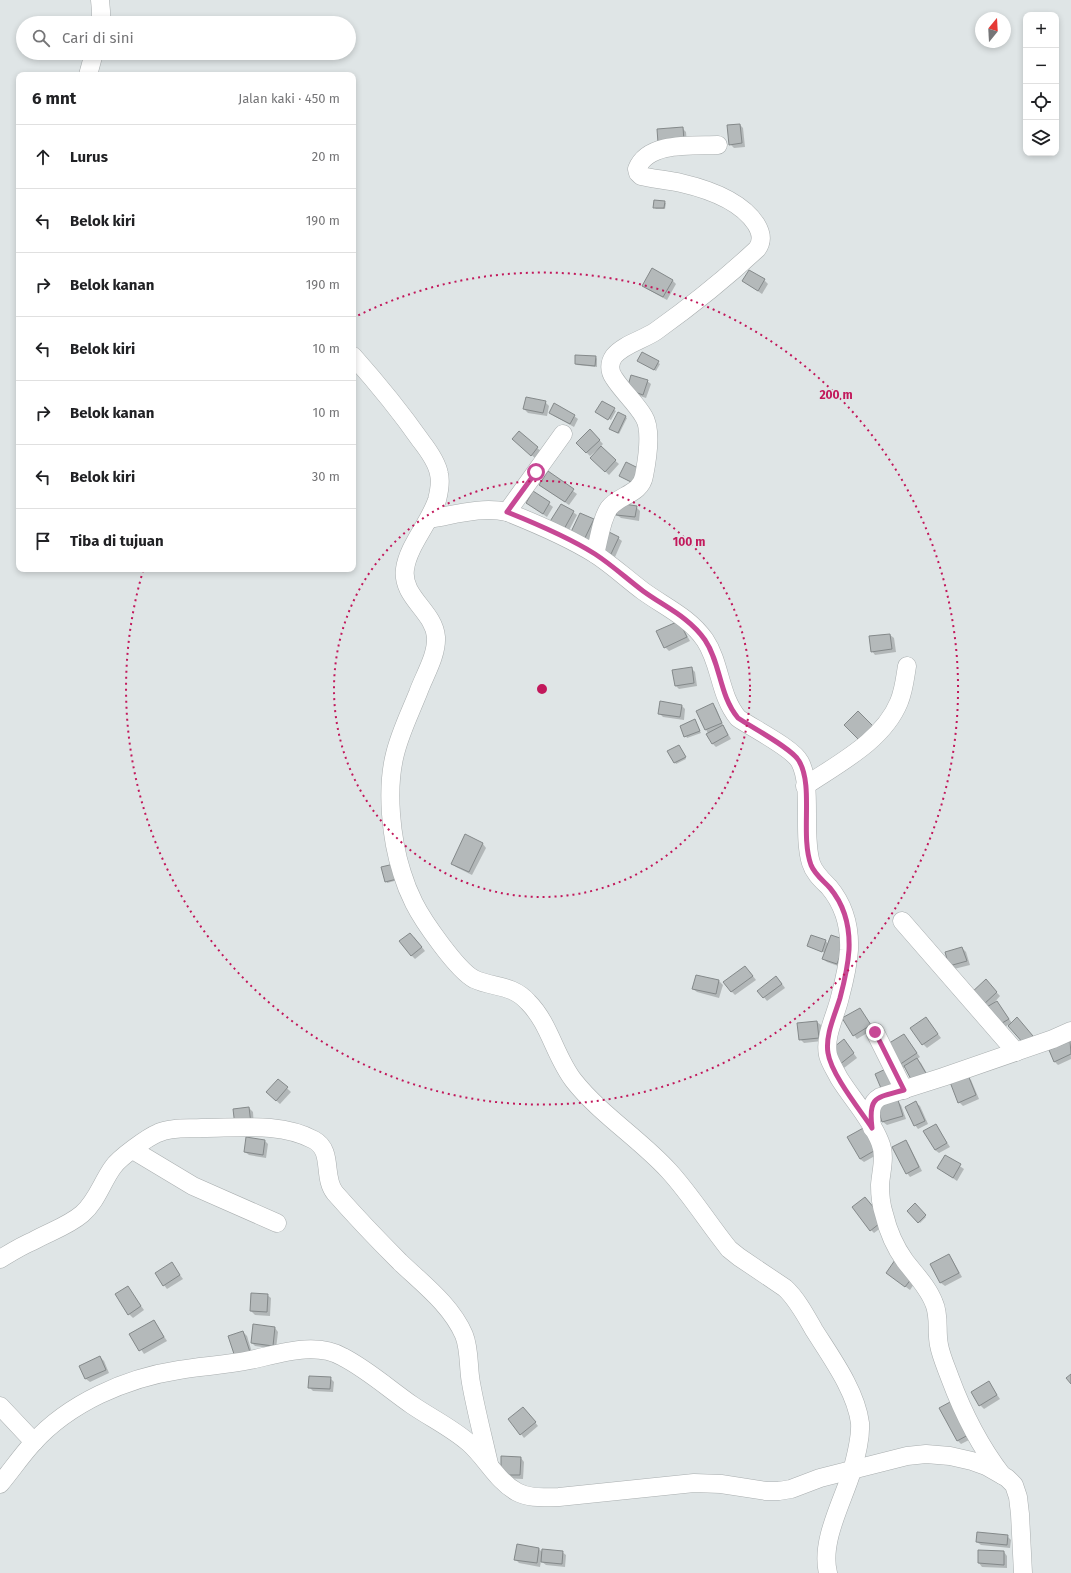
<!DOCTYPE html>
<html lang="id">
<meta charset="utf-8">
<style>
body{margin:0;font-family:"Fira Sans",sans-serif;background:#f2f2f2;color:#202124}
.controls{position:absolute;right:12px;top:12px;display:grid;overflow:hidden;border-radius:8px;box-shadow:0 2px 6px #0003}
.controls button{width:36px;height:36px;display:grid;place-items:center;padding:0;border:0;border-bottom:1px solid #e0e0e0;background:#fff;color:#202124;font:20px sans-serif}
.compass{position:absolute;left:975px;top:12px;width:36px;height:36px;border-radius:50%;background:#fff;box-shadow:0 2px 6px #0003;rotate:18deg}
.stop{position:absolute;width:12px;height:12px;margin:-9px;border:3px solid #c74895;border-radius:50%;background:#fff}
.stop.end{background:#c74895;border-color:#fff;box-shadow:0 1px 4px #0008}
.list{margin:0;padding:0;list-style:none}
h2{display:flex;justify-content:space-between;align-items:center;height:52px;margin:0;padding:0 16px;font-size:17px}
h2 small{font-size:13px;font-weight:400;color:#757577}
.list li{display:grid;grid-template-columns:26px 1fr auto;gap:12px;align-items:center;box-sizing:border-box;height:64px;padding:0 16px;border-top:1px solid #e0e0e0}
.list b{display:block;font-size:15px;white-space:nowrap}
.list em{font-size:13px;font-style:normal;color:#757577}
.icon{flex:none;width:22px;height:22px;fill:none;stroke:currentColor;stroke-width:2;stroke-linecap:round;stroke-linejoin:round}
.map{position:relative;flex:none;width:1071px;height:1573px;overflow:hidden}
.search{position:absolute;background:#fff;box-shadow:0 2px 6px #0003;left:16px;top:16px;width:340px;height:44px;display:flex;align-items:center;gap:10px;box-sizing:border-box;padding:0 14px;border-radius:22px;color:#757577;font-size:15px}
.panel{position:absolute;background:#fff;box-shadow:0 2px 6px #0003;left:16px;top:72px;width:340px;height:500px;border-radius:8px}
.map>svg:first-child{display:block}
.shadow{fill:#0003}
.building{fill:#b4b9ba;stroke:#84898a}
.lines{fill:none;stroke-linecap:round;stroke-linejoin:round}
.minor-casing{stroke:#a9aeaf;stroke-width:19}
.minor{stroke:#fff;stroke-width:18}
.route{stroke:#c74895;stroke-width:5}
.ring{fill:none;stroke:#c2185b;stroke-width:2;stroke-dasharray:2 4}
.centre{fill:#c2185b;stroke:#dfe5e6;stroke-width:2}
.ring-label{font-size:12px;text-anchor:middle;font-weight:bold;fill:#c2185b;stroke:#dfe5e6;stroke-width:3.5;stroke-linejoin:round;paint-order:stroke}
</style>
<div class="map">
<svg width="1071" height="1573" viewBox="0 0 1071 1573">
<rect width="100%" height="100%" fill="#dfe5e6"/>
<g class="shadow">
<path d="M740,125L743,128L745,147L734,148L730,144Z"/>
<path d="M682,128L686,132L687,144L663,147Z"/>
<path d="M664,202L666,203L665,209H656L654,207Z"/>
<path d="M672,280L676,284L667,300L647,289L644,285Z"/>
<path d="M764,280L768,284L762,294L743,281Z"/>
<path d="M643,353L660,364L656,371L640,362Z"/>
<path d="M596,357L597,359V367L577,365L576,364Z"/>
<path d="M647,381L651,384L646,398L631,393Z"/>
<path d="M545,402L549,406L547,416L528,413L524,409Z"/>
<path d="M602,402L616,411L611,420L597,412Z"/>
<path d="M550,413L574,416L578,419L574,427L554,416Z"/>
<path d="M619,413L627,418L619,434L610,429Z"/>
<path d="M590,430L603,444L600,447L619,464L609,475L592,458L599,450L598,449L590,456L577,443Z"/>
<path d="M517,443L537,448L541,451L535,458Z"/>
<path d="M548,473L577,494L569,505L544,488Z"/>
<path d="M534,492L553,507L547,517L527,503Z"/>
<path d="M636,507L640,511L639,521L621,518L617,515Z"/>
<path d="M573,512L577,515L567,534L554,527Z"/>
<path d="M593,520L597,524L588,543L575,537Z"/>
<path d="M618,538L622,541L615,557L605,552Z"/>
<path d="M682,626L690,641L669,651L665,647Z"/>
<path d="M890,635L894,638L896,652L875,655L872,651L870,637Z"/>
<path d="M691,668L695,672L697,686L679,689L675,685Z"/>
<path d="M713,705L716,708L724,727L731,739L716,747L713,744L697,711Z"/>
<path d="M682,706L685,709L684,720L663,717L659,713Z"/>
<path d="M695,721L701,733L687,738L681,726Z"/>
<path d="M679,746L686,759L676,764L669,752Z"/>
<path d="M466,836L483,844L486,848L472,875L456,867L452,863Z"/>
<path d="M383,867L398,880L387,883Z"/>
<path d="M414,937L425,951L415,959L411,955Z"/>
<path d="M826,941L828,944L845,941L841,967L827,962L823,959L825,953L808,946Z"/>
<path d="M962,948L966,952L970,965L954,969L950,966Z"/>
<path d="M749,971L756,980L735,995L731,991Z"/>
<path d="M697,976L719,981L723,985L719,998L697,992L693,989Z"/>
<path d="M780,981L785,988L767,1001L759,991Z"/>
<path d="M986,981L1000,996L992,1005L997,1002L1012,1023L1020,1022L1036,1041L1024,1044L1008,1025L1001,1029L972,994Z"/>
<path d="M860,1009L874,1029L857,1039L854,1035Z"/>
<path d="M926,1018L941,1038L927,1048L923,1044Z"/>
<path d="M817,1022L821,1025L822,1041L804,1043L800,1039Z"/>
<path d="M904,1035L920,1057L917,1059L921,1063L930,1079L905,1067L903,1068L900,1064Z"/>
<path d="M1070,1042L1071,1059L1058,1065L1054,1061L1050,1051Z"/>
<path d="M847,1044L857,1058L844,1068L840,1064Z"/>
<path d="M967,1076L971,1080L979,1099L963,1106L959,1102Z"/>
<path d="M278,1080L291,1092L280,1104L271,1096Z"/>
<path d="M897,1101L901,1105L906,1119L887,1125L883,1122L879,1107Z"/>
<path d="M916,1103L920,1106L928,1124L918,1129L915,1125Z"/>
<path d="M249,1108L253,1112L254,1128L240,1129Z"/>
<path d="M936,1125L950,1147L939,1153L935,1150Z"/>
<path d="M870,1131L882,1152L864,1162L860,1159Z"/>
<path d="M264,1140L268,1144L266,1158L249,1155L245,1152Z"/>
<path d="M906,1141L909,1145L922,1171L910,1177L907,1173Z"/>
<path d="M945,1156L964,1169L957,1181L938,1168Z"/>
<path d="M865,1198L886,1224L874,1233L871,1230Z"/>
<path d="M915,1205L926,1217L920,1223L908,1211Z"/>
<path d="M949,1255L952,1259L962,1277L945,1286L941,1283L931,1265Z"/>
<path d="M172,1264L183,1279L167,1289L164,1285Z"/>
<path d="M891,1276L918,1278L910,1290Z"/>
<path d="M128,1288L144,1310L133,1318L129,1314Z"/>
<path d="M252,1294L267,1295L271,1298L270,1316L255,1315L251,1311Z"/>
<path d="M154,1321L167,1341L144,1354L131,1334Z"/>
<path d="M275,1328L278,1332L276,1349L255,1346L252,1343Z"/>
<path d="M243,1332L247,1336L254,1359L240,1363Z"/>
<path d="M100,1357L104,1361L109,1373L90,1382L86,1379L81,1366Z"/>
<path d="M330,1378L334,1382L333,1392L313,1391L309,1387Z"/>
<path d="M989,1383L1000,1399L984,1409L980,1405Z"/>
<path d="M940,1409L973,1438L961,1444L958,1441Z"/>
<path d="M527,1412L538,1426L524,1438L521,1434Z"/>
<path d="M521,1458L524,1462L523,1479L505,1478Z"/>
<path d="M1007,1536L1011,1540L1010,1548L981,1545L977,1542Z"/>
<path d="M539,1549L543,1553L562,1552L566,1555L565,1567L546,1565L541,1561L540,1567L519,1563L515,1559Z"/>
<path d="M979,1551L1004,1552L1007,1556V1568L982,1567L979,1563Z"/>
</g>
<g class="building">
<path d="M740,124L742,143L729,145L727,125Z"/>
<path d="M683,127L684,141L658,143L657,129Z"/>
<path d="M654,200L665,201L664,208H653Z"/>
<path d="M652,268L673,280L663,297L642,286Z"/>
<path d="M749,270L765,279L758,291L742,281Z"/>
<path d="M642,352L659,361L654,370L637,361Z"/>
<path d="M575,355L596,356L595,366L575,364Z"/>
<path d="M631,375L648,380L643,395L627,389Z"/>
<path d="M526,397L546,401L543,413L523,409Z"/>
<path d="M602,401L615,408L608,420L595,412Z"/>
<path d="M554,403L575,415L570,424L549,413Z"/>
<path d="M618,412L626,416L618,433L609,429Z"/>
<path d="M590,429L600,440L586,453L576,443Z"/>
<path d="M519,431L538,447L531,456L512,439Z"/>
<path d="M601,446L616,460L605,472L590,458Z"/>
<path d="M626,462L642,470L635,484L619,476Z"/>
<path d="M548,471L574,489L565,502L539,485Z"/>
<path d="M533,491L550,502L543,514L526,503Z"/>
<path d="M618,503L637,506L635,517L616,515Z"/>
<path d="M561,504L574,511L563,531L549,523Z"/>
<path d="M580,513L594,519L584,540L570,534Z"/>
<path d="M609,532L619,537L611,554L600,549Z"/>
<path d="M679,621L687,637L664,648L656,631Z"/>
<path d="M890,634L892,649L871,652L869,636Z"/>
<path d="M692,667L694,683L675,686L672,670Z"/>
<path d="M660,701L682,705L680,717L658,714Z"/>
<path d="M713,703L722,723L705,730L696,711Z"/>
<path d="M858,711L873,726L859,740L844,725Z"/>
<path d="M695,719L700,731L684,737L680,726Z"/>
<path d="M723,725L728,735L712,744L706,734Z"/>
<path d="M679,745L686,757L674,763L667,751Z"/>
<path d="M465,834L483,843L469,872L451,864Z"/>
<path d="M394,864L397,879L385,882L381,867Z"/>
<path d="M410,933L422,947L411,956L399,941Z"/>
<path d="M811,935L826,940L822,952L807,946Z"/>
<path d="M831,935L846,940L837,964L822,959Z"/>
<path d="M962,947L967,961L949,966L945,952Z"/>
<path d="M745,966L753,976L731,992L723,982Z"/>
<path d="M696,975L719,980L716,994L692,989Z"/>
<path d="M776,976L782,984L763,998L757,991Z"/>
<path d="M986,979L997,992L982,1006L970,994Z"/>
<path d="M997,1001L1009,1019L997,1026L985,1008Z"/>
<path d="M860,1008L871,1025L853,1036L842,1018Z"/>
<path d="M926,1017L938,1034L922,1045L910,1028Z"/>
<path d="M1017,1017L1033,1036L1024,1044L1008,1026Z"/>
<path d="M817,1021L819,1038L799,1040L797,1023Z"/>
<path d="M904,1034L917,1053L899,1065L886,1045Z"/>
<path d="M844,1039L854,1053L839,1065L829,1051Z"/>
<path d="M1070,1041L1071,1054L1054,1062L1049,1050Z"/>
<path d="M917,1058L927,1075L913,1083L904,1066Z"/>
<path d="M890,1067L898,1086L883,1093L875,1074Z"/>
<path d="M968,1075L976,1095L958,1103L950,1082Z"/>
<path d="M278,1079L288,1087L276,1101L266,1092Z"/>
<path d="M898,1100L903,1116L882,1122L877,1106Z"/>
<path d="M916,1101L925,1121L914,1126L905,1107Z"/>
<path d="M249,1107L251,1124L235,1126L233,1109Z"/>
<path d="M936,1124L947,1143L935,1150L923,1131Z"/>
<path d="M867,1126L879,1148L860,1159L847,1137Z"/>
<path d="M246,1137L265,1140L263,1155L244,1152Z"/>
<path d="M906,1140L919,1167L906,1174L892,1147Z"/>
<path d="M945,1155L961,1164L953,1178L937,1168Z"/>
<path d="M865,1197L884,1220L870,1231L852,1207Z"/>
<path d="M915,1203L926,1215L918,1223L907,1211Z"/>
<path d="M949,1254L959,1273L940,1283L930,1264Z"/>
<path d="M895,1260L915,1274L905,1287L886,1273Z"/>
<path d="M172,1262L180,1275L163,1286L155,1273Z"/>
<path d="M128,1286L141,1306L128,1315L115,1294Z"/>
<path d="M251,1293L268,1294L267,1312L250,1311Z"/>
<path d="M154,1320L164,1337L139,1351L129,1334Z"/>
<path d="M253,1324L275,1327L273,1346L251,1343Z"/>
<path d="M243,1331L251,1355L236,1360L228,1336Z"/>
<path d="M100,1356L106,1370L85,1379L79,1366Z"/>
<path d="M1071,1374V1384L1066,1378Z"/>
<path d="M309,1376L331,1377L330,1389L308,1388Z"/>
<path d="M989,1381L997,1395L979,1406L971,1392Z"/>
<path d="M952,1401L970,1434L957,1441L939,1408Z"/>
<path d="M523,1407L536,1422L520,1435L508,1419Z"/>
<path d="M501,1456L521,1457L520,1475H501Z"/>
<path d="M977,1532L1008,1535L1007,1545L976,1542Z"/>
<path d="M517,1544L539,1548L537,1563L514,1560Z"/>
<path d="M542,1549L563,1551L562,1564L541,1562Z"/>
<path d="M978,1550L1004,1551V1565L978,1563Z"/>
</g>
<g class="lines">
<g class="minor-casing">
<g id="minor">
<path d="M100,0L101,11V23"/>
<path d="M88,75L94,53"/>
<path d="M353,356C377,383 400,411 421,441C428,450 437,462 439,474C441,482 439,492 437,500C429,524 408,546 405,569C401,597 434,611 436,637C437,656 424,676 418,693C410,713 400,733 395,754C386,789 391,839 402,873C405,883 409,893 414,903C423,921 457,970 474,979C493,988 512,984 528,1002C550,1024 555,1057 574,1081C600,1114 641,1140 669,1171C691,1195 708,1223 729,1249L739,1257L785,1288C797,1299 806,1316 814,1330C831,1357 856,1391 860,1423C861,1438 856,1456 852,1471C843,1501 820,1541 828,1573"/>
<path d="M507,512L563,434"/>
<path d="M429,519C454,515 482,506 507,512C537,524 568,537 595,554C612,565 627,579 643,591C665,607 689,617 705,640C721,664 719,695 738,718C752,728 793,748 800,762C813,787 802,834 811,863C814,873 822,880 829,887C844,905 850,927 849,950C848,965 844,982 840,997C836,1015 824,1036 828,1055C830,1063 835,1070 839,1078C852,1099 871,1119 880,1142C886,1156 881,1171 880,1185C880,1195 881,1205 884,1214C888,1231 895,1247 905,1261C915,1274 928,1287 934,1303C940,1316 936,1331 939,1345C941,1356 946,1367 950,1378C963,1413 979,1445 1002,1475"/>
<path d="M595,554C599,540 601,520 609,508C619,495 641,494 644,476C647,461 652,430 644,417C636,403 623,392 614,378C609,371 609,363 614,356C624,344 643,340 656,331C691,306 725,279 757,249C763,241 761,232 756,224C741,201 707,189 681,183C668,180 654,179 641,176L638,173L637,169C648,141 693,146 718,145"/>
<path d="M805,786C839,763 883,741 899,702C904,690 905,678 907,666"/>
<path d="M902,921L1016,1052"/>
<path d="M875,1032L904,1090"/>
<path d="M872,1128C871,1117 868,1104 880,1097L943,1077L1053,1039L1071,1031"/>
<path d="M133,1150L193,1186L277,1223"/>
<path d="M0,1259C10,1253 21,1246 33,1241C49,1232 68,1226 82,1214C97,1201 102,1182 113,1167C119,1158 148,1137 158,1133C171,1127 188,1129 202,1128C238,1128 281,1122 314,1140C334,1151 322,1177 335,1193C356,1217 378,1240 400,1262C423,1284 451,1305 464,1335C470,1350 468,1368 471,1383C476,1411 483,1437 489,1464"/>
<path d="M0,1406L34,1442"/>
<path d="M0,1484C11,1471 21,1456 33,1443C69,1403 126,1378 179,1370C203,1366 227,1365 250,1360C279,1354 315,1341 343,1357C368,1370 389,1389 412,1405C431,1418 452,1428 469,1443C486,1458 497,1481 517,1492C530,1499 544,1497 559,1497L694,1483L721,1484L766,1491H779L791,1489L820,1478L907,1456L926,1454L950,1456L972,1461L986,1466L1007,1478L1014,1485L1018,1497L1020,1514L1023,1573"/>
</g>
</g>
<use href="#minor" class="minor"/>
</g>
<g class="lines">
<path class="route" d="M536,472L507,512C537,524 568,537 595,554C612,565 627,579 643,591C665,607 689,617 705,640C721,664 719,695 738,718C751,727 793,749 799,761C814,786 800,835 811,865C815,875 824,881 830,888C845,906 850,928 849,950C848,966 844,983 840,998C835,1015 825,1035 828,1053C831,1074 860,1110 872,1128C868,1096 876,1098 904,1090L875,1032"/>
</g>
<g class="ring">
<circle cx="542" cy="689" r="208"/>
<path d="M353 318A416 416 0 1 1 143 571"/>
</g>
<circle cx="542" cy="689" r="6" class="centre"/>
<g class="ring-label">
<text x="836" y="399">200 m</text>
<text x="689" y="546">100 m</text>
</g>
</svg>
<div class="controls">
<button>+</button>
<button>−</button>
<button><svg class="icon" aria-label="locate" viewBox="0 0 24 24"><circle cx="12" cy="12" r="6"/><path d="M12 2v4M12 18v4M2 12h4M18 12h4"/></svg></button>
<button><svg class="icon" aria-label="layers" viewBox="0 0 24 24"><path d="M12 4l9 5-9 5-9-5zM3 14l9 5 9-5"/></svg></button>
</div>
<svg class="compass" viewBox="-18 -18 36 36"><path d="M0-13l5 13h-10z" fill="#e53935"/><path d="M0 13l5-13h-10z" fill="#757577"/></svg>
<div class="stop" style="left:536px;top:472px"></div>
<div class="stop end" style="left:875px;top:1032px"></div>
<div class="search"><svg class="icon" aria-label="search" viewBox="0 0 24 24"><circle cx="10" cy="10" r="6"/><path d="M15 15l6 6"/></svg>Cari di sini</div>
<section class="panel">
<h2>6 mnt<small>Jalan kaki · 450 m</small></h2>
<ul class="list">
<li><svg class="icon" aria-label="ahead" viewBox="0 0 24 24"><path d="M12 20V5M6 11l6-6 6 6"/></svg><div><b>Lurus</b></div><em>20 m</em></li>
<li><svg class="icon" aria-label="left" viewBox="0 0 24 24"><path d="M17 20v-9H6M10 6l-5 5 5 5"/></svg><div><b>Belok kiri</b></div><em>190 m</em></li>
<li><svg class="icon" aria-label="right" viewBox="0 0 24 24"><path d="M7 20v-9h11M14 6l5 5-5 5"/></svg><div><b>Belok kanan</b></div><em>190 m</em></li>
<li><svg class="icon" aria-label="left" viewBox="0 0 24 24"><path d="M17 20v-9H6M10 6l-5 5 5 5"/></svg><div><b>Belok kiri</b></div><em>10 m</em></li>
<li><svg class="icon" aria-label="right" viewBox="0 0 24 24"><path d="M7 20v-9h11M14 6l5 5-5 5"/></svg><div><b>Belok kanan</b></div><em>10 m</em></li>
<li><svg class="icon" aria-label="left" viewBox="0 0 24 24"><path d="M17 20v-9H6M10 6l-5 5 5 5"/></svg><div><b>Belok kiri</b></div><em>30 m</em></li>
<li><svg class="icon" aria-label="arrive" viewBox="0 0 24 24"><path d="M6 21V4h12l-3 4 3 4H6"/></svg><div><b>Tiba di tujuan</b></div></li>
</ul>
</section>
</div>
